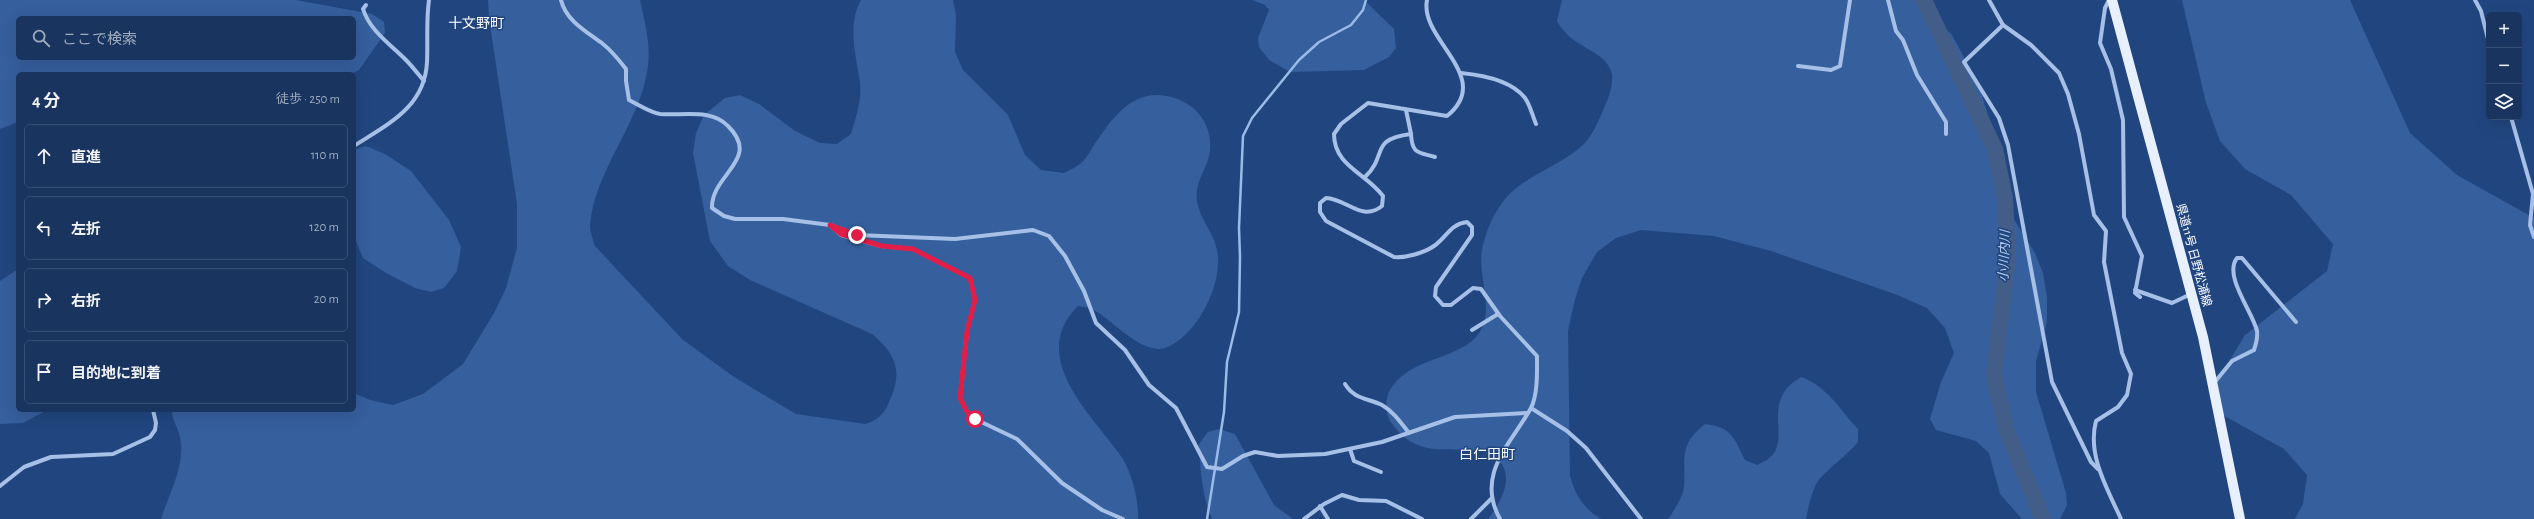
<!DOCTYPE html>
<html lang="ja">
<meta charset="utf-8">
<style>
body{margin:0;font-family:"Alegreya Sans","Noto Sans JP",sans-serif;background:#263f68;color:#f1f3f6}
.controls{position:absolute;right:12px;top:12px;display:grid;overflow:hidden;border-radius:6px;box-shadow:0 4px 16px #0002}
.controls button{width:36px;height:36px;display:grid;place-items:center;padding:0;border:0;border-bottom:1px solid #374f74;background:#19345f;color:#f1f3f6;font:20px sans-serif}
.stop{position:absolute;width:12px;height:12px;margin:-9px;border:3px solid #e11d48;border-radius:50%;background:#fff}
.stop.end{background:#e11d48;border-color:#fff;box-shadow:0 1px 4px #0008}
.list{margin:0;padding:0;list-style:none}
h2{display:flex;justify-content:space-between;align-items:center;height:52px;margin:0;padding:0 16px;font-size:17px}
h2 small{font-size:13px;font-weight:400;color:#9faabd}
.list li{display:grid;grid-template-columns:26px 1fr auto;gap:12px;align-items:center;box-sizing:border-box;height:64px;margin:0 8px 8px;padding:0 8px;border:1px solid #374f74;border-radius:6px}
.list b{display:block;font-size:15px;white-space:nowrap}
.list em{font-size:13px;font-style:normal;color:#9faabd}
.icon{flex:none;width:22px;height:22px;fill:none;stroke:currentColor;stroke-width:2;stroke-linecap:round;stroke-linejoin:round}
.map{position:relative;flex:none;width:2534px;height:519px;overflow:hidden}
.search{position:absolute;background:#19345f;box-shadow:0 4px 16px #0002;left:16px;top:16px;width:340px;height:44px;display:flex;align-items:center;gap:10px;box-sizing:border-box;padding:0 14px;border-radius:6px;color:#9faabd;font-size:15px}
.panel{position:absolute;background:#19345f;box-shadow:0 4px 16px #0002;left:16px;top:72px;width:340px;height:340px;border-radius:6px}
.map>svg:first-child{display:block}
.green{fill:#355f9d;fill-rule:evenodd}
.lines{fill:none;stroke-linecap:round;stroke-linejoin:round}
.stream{stroke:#9abbe8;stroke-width:2.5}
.river{stroke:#425d87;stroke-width:16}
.street{stroke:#a6c0e7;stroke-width:4}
.primary{stroke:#e8effd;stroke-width:10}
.route{stroke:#e11d48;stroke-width:5}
.labels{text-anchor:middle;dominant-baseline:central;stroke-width:3;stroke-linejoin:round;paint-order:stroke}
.street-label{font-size:12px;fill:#fff;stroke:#21467f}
.water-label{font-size:13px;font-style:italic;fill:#b2cbef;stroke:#21467f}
.quarter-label{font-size:14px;fill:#fff;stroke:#21467f}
</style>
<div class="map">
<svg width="2534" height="519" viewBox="0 0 2534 519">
<rect width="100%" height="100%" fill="#21467f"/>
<g class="green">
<path d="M0,0H296L372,14L384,22L385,33L359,70L350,74H18V122L0,129ZM18,18H354V58H18Z"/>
<path d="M488,0H640C645,23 652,48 647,72C638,126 595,170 590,225C590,232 593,240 595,246L682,339L734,377L796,414L865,424C877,421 885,413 889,402C903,372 897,355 872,334L750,280L728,266L710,241L693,153L696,133L704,115L725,98L740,95L759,104L795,131L820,143L837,144L851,134C856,117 862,100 860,82C856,57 847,24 861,0H953L956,15L955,52L963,70L1008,115L1025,155L1041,170L1064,173C1070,170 1077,167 1082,162C1087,158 1090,151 1094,145C1110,122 1128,93 1160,95C1191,98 1213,120 1210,151C1207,172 1192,182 1198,206C1202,221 1214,234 1217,250C1224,283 1197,337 1165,348C1141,355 1112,319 1092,309C1088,307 1082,307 1078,306C1028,356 1089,412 1118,452C1131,468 1139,499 1138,519H161C169,493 186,465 180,437C178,427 172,421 172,410H354V393L370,400L393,405L423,394L463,364L494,313L506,288L517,248V204L489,18Z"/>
<path d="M1252,0H1364L1394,29L1396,48L1389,57L1364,70L1290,72L1269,60L1259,47L1258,38L1269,10L1265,5Z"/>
<path d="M1562,0H1918L1952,35L1978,83L1992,128L1993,168L2001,199L2035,253L2043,273L2047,298V322L2036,361V392L2066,493L2067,505L2060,519H2022L2000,494L1989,453L1976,441L1936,430L1930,419L1941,382L1954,353L1945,328L1927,308L1895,294L1771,251L1714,236L1641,230L1616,238L1597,252L1582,278L1574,303L1568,331L1570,476C1576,496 1583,508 1601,519H1488C1501,503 1516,475 1497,459C1494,456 1492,454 1488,453C1449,443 1419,463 1390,421C1385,412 1385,399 1390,390C1408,359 1449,361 1473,340C1499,317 1477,279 1482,250C1485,234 1491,219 1500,206C1519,176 1559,168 1584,144C1592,136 1597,124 1602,113C1607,101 1613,89 1612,75C1612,71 1607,63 1604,60C1587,45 1570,44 1557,21Z"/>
<path d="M2182,0H2350L2410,133L2457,175L2534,218V519H2295L2303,504L2307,475L2284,449L2221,414L2214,397L2218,380L2245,335L2327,271L2333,244L2291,195L2245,169L2220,141L2206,103Z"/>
<path d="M366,146L385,154L411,171L449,220L461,247L457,271L444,288L431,292L415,288L386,273L363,258L354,237V150Z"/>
<path d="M15,271H18V410H47L23,423L0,424V281Z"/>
<path d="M1801,377C1827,386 1840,410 1858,429V442C1847,455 1834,464 1822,476C1812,487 1809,505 1806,519H1667L1670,517C1674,509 1683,497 1684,488C1686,458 1678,445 1705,424C1732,427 1734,438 1745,460L1757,465C1803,448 1753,405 1801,377Z"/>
<path d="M1219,429L1235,434L1274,505L1293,519H1212C1202,495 1200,469 1199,444L1208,432Z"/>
</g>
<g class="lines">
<path class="stream" d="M1207,519L1224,412L1227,362L1239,312L1240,257L1239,228L1243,136L1252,118L1299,60L1319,42L1351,25L1363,10L1366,0"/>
<path class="river" d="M1924,0L1995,149L2005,198L2007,238V267L1994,375L2006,429L2043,519"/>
<g class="street">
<path d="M561,0C566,21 587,32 603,44C612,51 619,60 626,69V81L629,100C639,105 649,112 660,114C682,116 711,108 728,126C762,160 711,174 712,208L724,216L735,219H783L830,225L857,235L955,239L1033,230L1049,236L1065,256L1084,291L1096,323L1125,350L1149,385L1176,408L1207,467L1222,469L1243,456L1255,452L1278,456L1325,454L1382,442L1455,417L1526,413"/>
<path d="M1427,0C1419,40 1495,77 1447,116L1368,103L1341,124L1334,134C1334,166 1366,173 1383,196L1382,206C1362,222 1347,199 1326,198L1320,203V212L1326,221L1394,257C1406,258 1424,253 1434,246C1447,237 1450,224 1467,222L1472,227V235L1436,287L1435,296L1443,305H1451L1473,288L1481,289L1500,316L1537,356C1537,371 1538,394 1531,408C1511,444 1475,474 1500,519"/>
<path d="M1888,0L1896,31L1903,40L1917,75L1946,122V134"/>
<path d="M1989,0L2003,25L2031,45L2059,73L2068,94L2079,134L2094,215L2106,231L2104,262L2122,353L2131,374L2127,395L2118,407L2096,421C2087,455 2107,488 2121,519"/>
<path d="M2109,0L2105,8L2100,43L2111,69L2123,120L2124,217L2142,256L2135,293L2140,297"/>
<path d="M2475,0L2481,11L2489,43"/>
<path d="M366,5L363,9C370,31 390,44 406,60C412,66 418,74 424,81"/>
<path d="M2003,25L1964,62L1999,118L2008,145L2052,382L2091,462L2098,469"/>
<path d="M1798,66L1831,70L1840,66L1850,0"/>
<path d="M1461,73C1482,75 1511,80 1525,98C1530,105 1533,117 1536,124"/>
<path d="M2511,117L2533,194L2530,225L2534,237"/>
<path d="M1411,134C1412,154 1418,152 1435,157"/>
<path d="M354,146C388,124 425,107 427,62C428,41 426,21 429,0"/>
<path d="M1365,177C1389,154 1368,140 1411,134L1406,110"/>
<path d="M831,226L841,235L881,246L913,249L970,278L975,300L967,331L960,398L967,412L975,419L1017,439L1062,483L1102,510L1123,519"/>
<path d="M2135,290L2172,303L2191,294"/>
<path d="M1472,330L1498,314"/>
<path d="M2214,383L2232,361L2254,350C2256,344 2258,338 2257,331C2253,312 2223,276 2237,258H2242L2296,322"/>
<path d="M1345,384C1354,399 1367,398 1382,405C1394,412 1401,423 1409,433"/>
<path d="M1531,408L1567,431L1586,448L1641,519"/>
<path d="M1350,449L1354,461L1381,472"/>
<path d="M0,486L24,467L51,457L113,454L150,437L155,430L156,423L153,410"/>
<path d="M1320,506L1328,519"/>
<path d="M1304,519L1324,504L1342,495L1359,500L1386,501L1422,519"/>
<path d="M1471,519L1492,498"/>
</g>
<path class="primary" d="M2112,0L2203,337L2240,519"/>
</g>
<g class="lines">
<path class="route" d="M857,235L830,225L841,234L882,246L913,249L970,278L975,300L967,331L960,398L967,412L975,419"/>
</g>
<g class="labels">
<g class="street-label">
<text transform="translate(2194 255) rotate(75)">県道11号 日野松浦線</text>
</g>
<g class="water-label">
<text transform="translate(2005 256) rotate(-88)">小川内川</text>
</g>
<g class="quarter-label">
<text x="476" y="24">十文野町</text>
<text x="1487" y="455">白仁田町</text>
</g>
</g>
</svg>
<div class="controls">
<button>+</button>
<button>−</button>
<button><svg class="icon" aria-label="layers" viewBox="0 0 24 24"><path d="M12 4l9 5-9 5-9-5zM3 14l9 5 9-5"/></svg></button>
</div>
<div class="stop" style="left:975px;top:419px"></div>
<div class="stop end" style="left:857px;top:235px"></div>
<div class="search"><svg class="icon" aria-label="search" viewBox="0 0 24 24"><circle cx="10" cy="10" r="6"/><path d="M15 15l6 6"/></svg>ここで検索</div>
<section class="panel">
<h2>4 分<small>徒歩 · 250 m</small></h2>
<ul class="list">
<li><svg class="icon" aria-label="ahead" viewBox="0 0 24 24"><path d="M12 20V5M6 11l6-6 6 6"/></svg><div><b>直進</b></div><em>110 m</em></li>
<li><svg class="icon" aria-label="left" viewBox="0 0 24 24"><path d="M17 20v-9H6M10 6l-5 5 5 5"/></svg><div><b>左折</b></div><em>120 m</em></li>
<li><svg class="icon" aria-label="right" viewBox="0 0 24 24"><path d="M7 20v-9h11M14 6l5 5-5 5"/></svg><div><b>右折</b></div><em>20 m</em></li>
<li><svg class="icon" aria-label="arrive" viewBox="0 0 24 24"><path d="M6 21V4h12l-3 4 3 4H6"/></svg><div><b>目的地に到着</b></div></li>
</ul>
</section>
</div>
